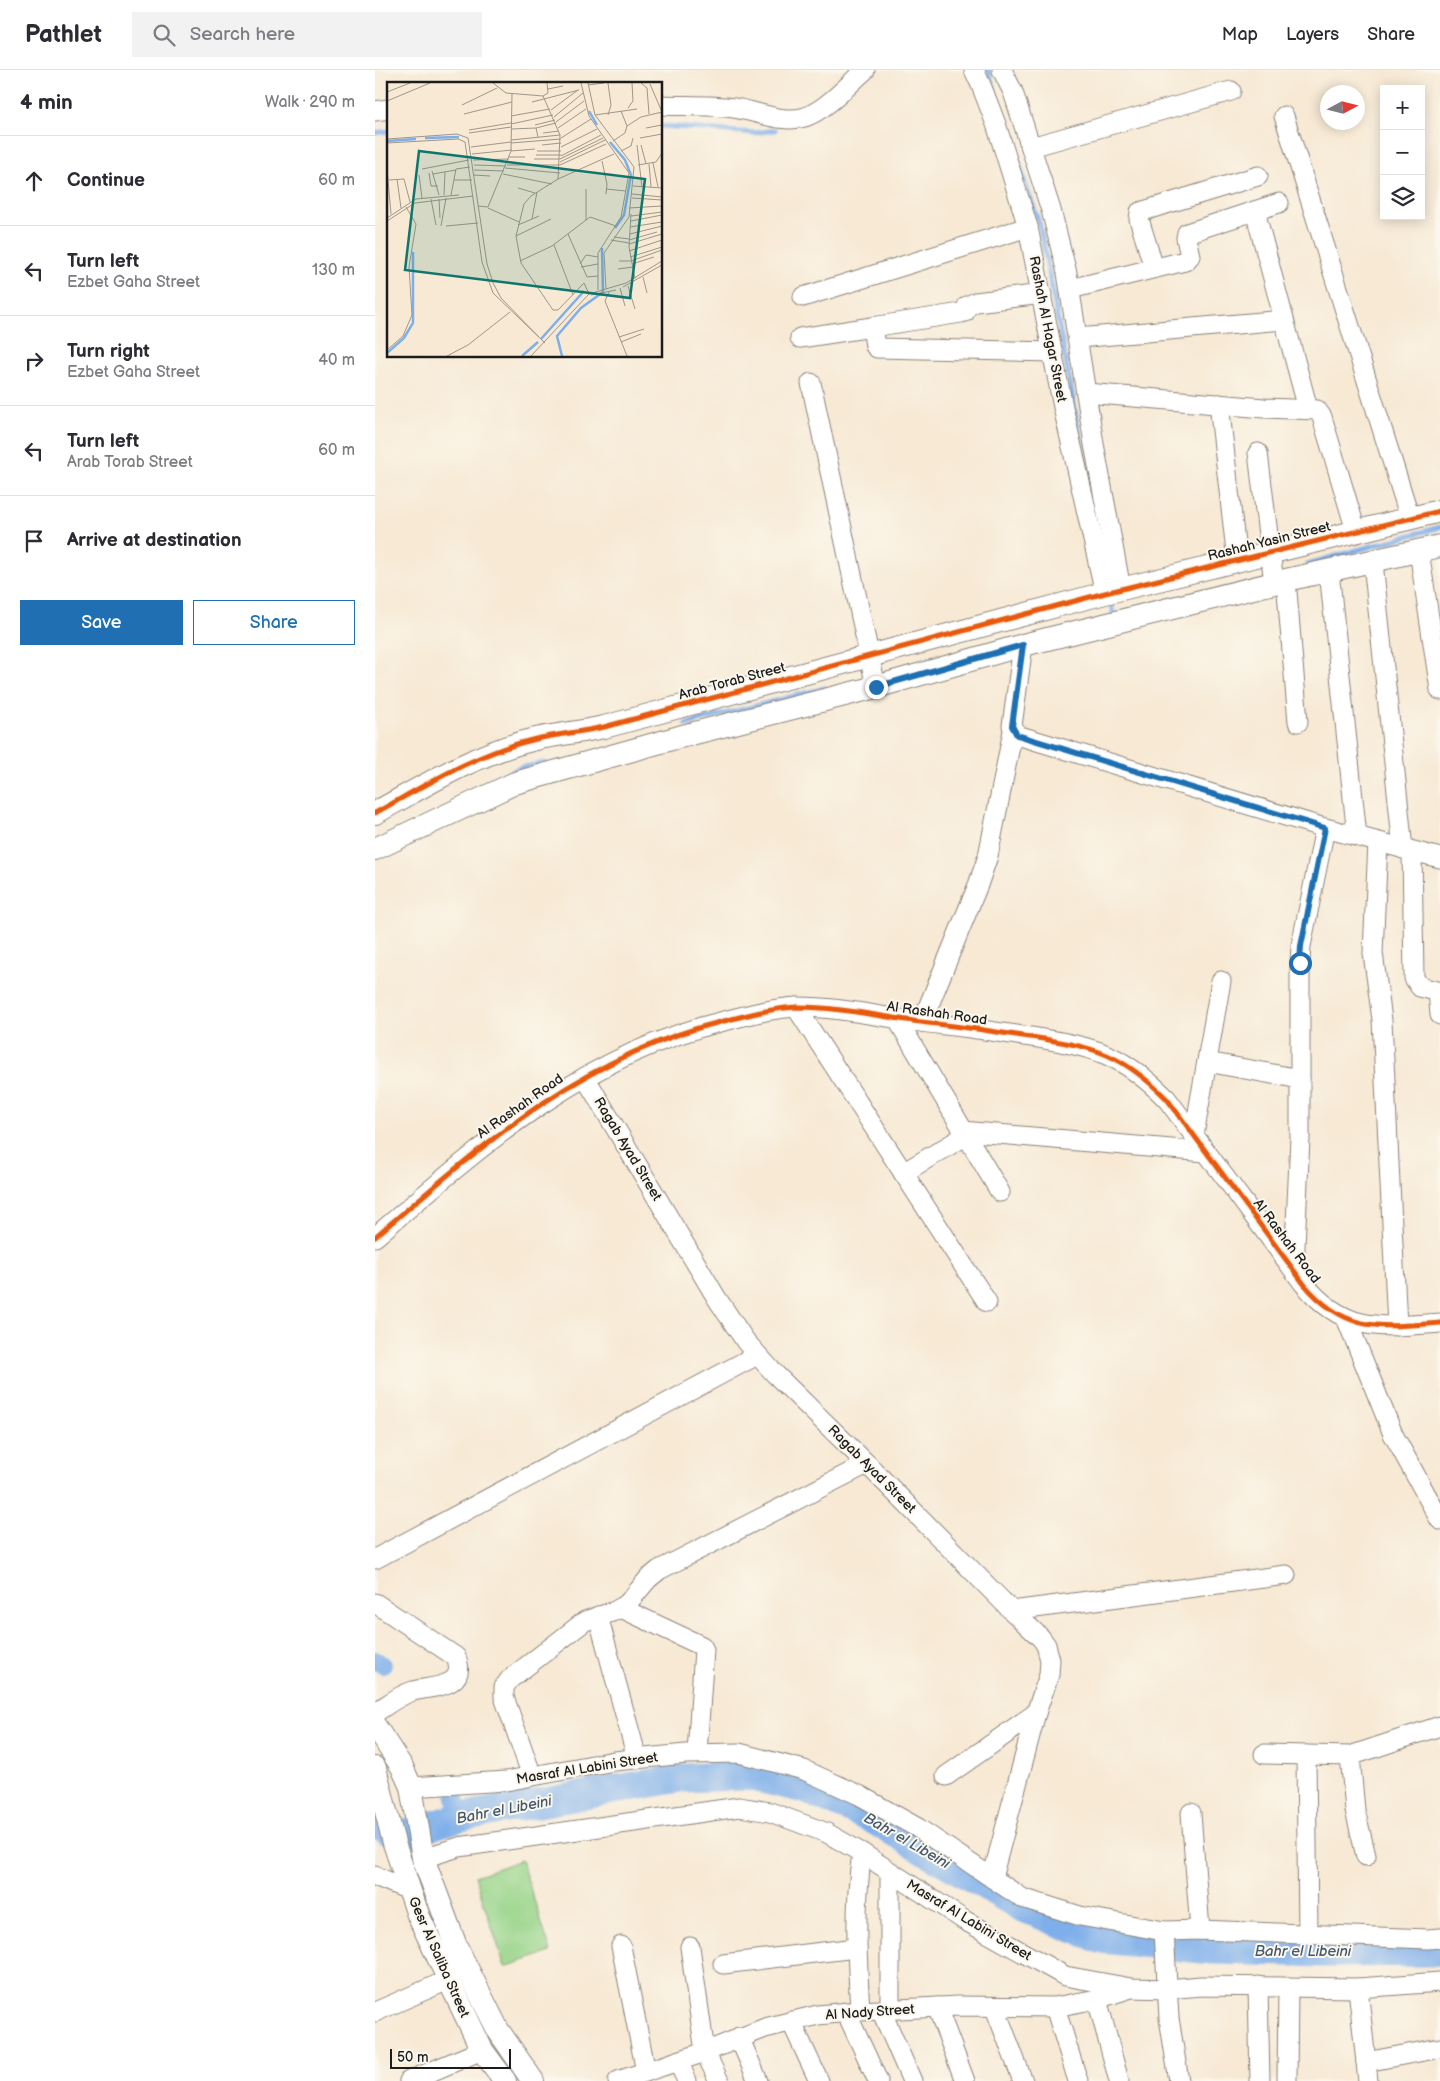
<!DOCTYPE html>
<meta charset="utf-8">
<style>
body{margin:0;font-family:"Balsamiq Sans",sans-serif;background:#f2f2f3;color:#2b2b33}
.controls{position:absolute;right:15px;top:15px;display:grid;overflow:hidden;border-radius:0px;box-shadow:0 2px 12px #0003}
.controls button{width:45px;height:45px;display:grid;place-items:center;padding:0;border:0;border-bottom:1px solid #e1e1e2;background:#fff;color:#2b2b33;font:25px sans-serif}
.compass{position:absolute;left:945px;top:15px;width:45px;height:45px;border-radius:50%;background:#fff;box-shadow:0 2px 12px #0003;rotate:83deg}
.scale{position:absolute;left:15px;bottom:12px;width:121px;box-sizing:border-box;padding-left:5px;border:2px solid #1c1c1c;border-top:0;font-size:14px;line-height:18px;white-space:nowrap;color:#1c1c1c;-webkit-text-stroke:4px #fbf7ec;paint-order:stroke}
.stop{position:absolute;width:15px;height:15px;margin:-11px;border:4px solid #1f6fb2;border-radius:50%;background:#fff}
.stop.end{background:#1f6fb2;border-color:#fff;box-shadow:0 1px 5px #0008}
.list{margin:0;padding:0;list-style:none}
h2{display:flex;justify-content:space-between;align-items:center;height:65px;margin:0;padding:0 20px;font-size:21px}
h2 small{font-size:16px;font-weight:400;color:#7c7c81}
.list li{display:grid;grid-template-columns:32px 1fr auto;gap:15px;align-items:center;box-sizing:border-box;height:90px;padding:0 20px;border-top:1px solid #e1e1e2}
.list b{display:block;font-size:19px;white-space:nowrap}
.list p{margin:0;font-size:16px;white-space:nowrap;color:#7c7c81}
.list em{font-size:16px;font-style:normal;color:#7c7c81}
.actions{display:flex;gap:10px;padding:15px 20px}
.actions a{flex:1;padding:11px 0;border:1px solid #1f6fb2;border-radius:0px;text-align:center;font-size:18px;color:#1f6fb2}
.actions .main{background:#1f6fb2;color:#fff}
.icon{flex:none;width:28px;height:28px;fill:none;stroke:currentColor;stroke-width:2;stroke-linecap:round;stroke-linejoin:round}
.map{position:relative;flex:none;width:1065px;height:2011px;overflow:hidden}
header{display:flex;align-items:center;gap:30px;box-sizing:border-box;height:70px;padding:0 25px;background:#fff;border-bottom:1px solid #e1e1e2}
header strong{font-size:24px}
nav{display:flex;gap:28px;margin-inline-start:auto;font-size:18px}
.search{width:350px;height:45px;background:#f2f2f3;display:flex;align-items:center;gap:12px;box-sizing:border-box;padding:0 18px;border-radius:0px;color:#7c7c81;font-size:19px}
main{display:flex}
aside{flex:1;background:#fff}
.map>svg:first-child{display:block}
.green{fill:#98d489;stroke:#5a7852}
.lines{fill:none;stroke-linecap:round;stroke-linejoin:round}
.stream{stroke:#7eafea;stroke-width:5}
.canal{stroke:#7eafea;stroke-width:18}
.river{stroke:#7eafea;stroke-width:29}
.minor-casing{stroke:#8a8278;stroke-width:21}
.tertiary-casing{stroke:#8a8278;stroke-width:24}
.minor{stroke:#fff;stroke-width:19}
.tertiary{stroke:#fff;stroke-width:22}
.cycleway-casing{stroke:#fbf7ec;stroke-width:8}
.cycleway{stroke:#e8590c;stroke-width:5}
.route{stroke:#1f6fb2;stroke-width:6}
.labels{text-anchor:middle;dominant-baseline:central;stroke-width:4;stroke-linejoin:round;paint-order:stroke}
.street-label{font-size:14px;fill:#1c1c1c;stroke:#fbf7ec}
.water-label{font-size:15px;font-style:italic;fill:#43576e;stroke:#fbf7ec}
.inset-river{fill:none;stroke:#7eafea;stroke-width:2.5}
.inset-road{fill:none;stroke:#9f978a;stroke-width:1}
.view{fill:#0f766e;fill-opacity:0.15;stroke:#0f766e;stroke-width:2.5}
.inset-edge{fill:none;stroke:#1c1c1c;stroke-width:2.5}
</style>
<header>
<strong>Pathlet</strong>
<div class="search"><svg class="icon" aria-label="search" viewBox="0 0 24 24"><circle cx="10" cy="10" r="6"/><path d="M15 15l6 6"/></svg>Search here</div>
<nav><a>Map</a><a>Layers</a><a>Share</a></nav>
</header>
<main>
<aside>
<h2>4 min<small>Walk · 290 m</small></h2>
<ul class="list">
<li><svg class="icon" aria-label="ahead" viewBox="0 0 24 24"><path d="M12 20V5M6 11l6-6 6 6"/></svg><div><b>Continue</b></div><em>60 m</em></li>
<li><svg class="icon" aria-label="left" viewBox="0 0 24 24"><path d="M17 20v-9H6M10 6l-5 5 5 5"/></svg><div><b>Turn left</b><p>Ezbet Gaha Street</p></div><em>130 m</em></li>
<li><svg class="icon" aria-label="right" viewBox="0 0 24 24"><path d="M7 20v-9h11M14 6l5 5-5 5"/></svg><div><b>Turn right</b><p>Ezbet Gaha Street</p></div><em>40 m</em></li>
<li><svg class="icon" aria-label="left" viewBox="0 0 24 24"><path d="M17 20v-9H6M10 6l-5 5 5 5"/></svg><div><b>Turn left</b><p>Arab Torab Street</p></div><em>60 m</em></li>
<li><svg class="icon" aria-label="arrive" viewBox="0 0 24 24"><path d="M6 21V4h12l-3 4 3 4H6"/></svg><div><b>Arrive at destination</b></div></li>
</ul>
<div class="actions"><a class="main">Save</a><a>Share</a></div>
</aside>
<div class="map">
<svg width="1065" height="2011" viewBox="0 0 1065 2011">
<rect width="100%" height="100%" fill="#fbf7ec"/>
<filter id="ink" filterUnits="userSpaceOnUse"><feTurbulence type="fractalNoise" baseFrequency=".02" numOctaves="2"/><feDisplacementMap in="SourceGraphic" scale="10" xChannelSelector="R" yChannelSelector="G"/><feConvolveMatrix kernelMatrix="1 2 1 2 8 2 1 2 1" color-interpolation-filters="sRGB"/></filter>
<filter id="wash" filterUnits="userSpaceOnUse"><feTurbulence type="fractalNoise" baseFrequency=".0096" numOctaves="4" result="noise"/><feDisplacementMap in="SourceGraphic" scale="20" xChannelSelector="R" yChannelSelector="G"/><feGaussianBlur stdDeviation="1.12" result="paint"/><feColorMatrix in="noise" values="0 0 0 0 0 0 0 0 0 0 0 0 0 0 0 0 0 1.4 0 .05"/><feComposite in="paint" operator="in"/></filter>
<g filter="url(#wash)">
<rect width="100%" height="100%" fill="#f7e9d4"/>
<path class="green" d="M146,1790L176,1882L130,1897L100,1806Z"/>
<g class="lines">
<g class="stream">
<path d="M613,0L665,156L708,382"/>
<path d="M286,56L379,63L400,60"/>
<path d="M0,63L14,61"/>
<path d="M933,494L1065,457"/>
<path d="M737,535L738,544"/>
<path d="M311,654L450,618"/>
<path d="M113,713L145,698L170,693"/>
</g>
<g class="canal">
<path d="M0,1590L8,1595"/>
<path d="M80,1729L85,1747"/>
</g>
<path class="river" d="M0,1751L21,1766L85,1747L305,1708L373,1706L430,1719L495,1748L646,1837L725,1869L837,1880L949,1883L1065,1882"/>
</g>
</g>
<g filter="url(#ink)">
<g class="lines">
<g class="minor-casing">
<g id="minor">
<path d="M599,0L606,15L621,54L653,157L688,337L730,523"/>
<path d="M627,0L638,22L648,53L676,140L692,203L719,374L746,519"/>
<path d="M286,35C311,36 335,35 359,38C382,41 407,54 430,47C451,40 474,14 490,0"/>
<path d="M0,41L14,39"/>
<path d="M909,46L1035,448"/>
<path d="M656,77L856,21"/>
<path d="M880,141L933,339"/>
<path d="M779,198L764,149L765,142L883,106"/>
<path d="M695,219L810,191L815,186L811,168L812,163L904,133"/>
<path d="M428,227L653,157"/>
<path d="M497,257L586,243L590,242L592,236L601,232L667,224"/>
<path d="M425,268L497,257L500,276L502,278L678,282"/>
<path d="M703,268L909,250"/>
<path d="M436,313L501,617"/>
<path d="M711,323L889,338L942,340L947,347L981,461"/>
<path d="M844,334L862,490"/>
<path d="M883,383L899,513"/>
<path d="M1044,481L1065,620"/>
<path d="M998,492L1028,779"/>
<path d="M954,501L982,766"/>
<path d="M911,510L923,652"/>
<path d="M648,575L637,656L642,665L950,758L1065,788"/>
<path d="M1003,772L998,883L1007,950L1022,1256"/>
<path d="M1037,781L1039,908L1045,917L1065,922"/>
<path d="M1063,921L1065,945"/>
<path d="M421,937L612,1232"/>
<path d="M522,949L625,1122"/>
<path d="M547,952L603,815L613,786L638,661"/>
<path d="M832,992L925,1009"/>
<path d="M210,1007L341,1227L371,1272L400,1304L492,1394L637,1541L666,1568L671,1575L675,1590L674,1605L661,1643L617,1808"/>
<path d="M587,1061L831,1082"/>
<path d="M819,1065L846,911"/>
<path d="M528,1103L590,1066"/>
<path d="M0,1167C107,1075 208,985 349,951C373,945 398,938 423,937C455,937 487,943 519,948C547,953 575,955 602,959C641,966 697,970 732,985C755,995 774,1011 792,1029L929,1214C971,1264 1006,1257 1065,1253"/>
<path d="M919,1198L925,1068V893L926,876L950,758"/>
<path d="M971,1248L1018,1364L1065,1450"/>
<path d="M0,1489L382,1285"/>
<path d="M0,1533L81,1587C93,1618 58,1616 38,1621C24,1625 12,1635 0,1643"/>
<path d="M246,1538L327,1576L329,1580L322,1683"/>
<path d="M637,1541L911,1505"/>
<path d="M223,1546L262,1688"/>
<path d="M889,1684L975,1686L1065,1656"/>
<path d="M931,1685L933,1864"/>
<path d="M975,1686L980,1740L991,1786"/>
<path d="M157,1706L129,1627V1617L135,1609L210,1551L240,1541L252,1534L273,1509L284,1500L492,1394"/>
<path d="M571,1706L661,1643"/>
<path d="M36,1717L131,1711L239,1691L311,1684L364,1683L429,1700L484,1725L543,1758L647,1828L705,1846L789,1861L825,1860L1053,1869L1065,1868"/>
<path d="M816,1743L825,1860"/>
<path d="M48,1788L84,1777L364,1737L395,1742L452,1763L487,1783L589,1850L690,1906L756,1918L793,1919L826,1916L983,1918L1065,1912"/>
<path d="M0,1806L34,1820"/>
<path d="M789,1861L794,1948L804,2011"/>
<path d="M246,1876L271,2002"/>
<path d="M315,1877L330,1982L344,2011"/>
<path d="M348,1894L481,1878"/>
<path d="M883,1916L885,2011"/>
<path d="M983,1918L993,2011"/>
<path d="M722,1929L744,2011"/>
<path d="M562,1937L590,2011"/>
<path d="M680,1937L703,2011"/>
<path d="M620,1938L648,2011"/>
<path d="M506,1940L537,2011"/>
<path d="M515,1940V1802"/>
<path d="M485,1941C482,1887 479,1836 487,1783"/>
<path d="M0,1942L73,1910"/>
<path d="M471,1942L503,2011"/>
<path d="M416,1951L444,2011"/>
<path d="M364,1967L383,2011"/>
<path d="M303,1991L312,2011"/>
<path d="M991,1992L1065,1978"/>
<path d="M34,2011L107,1980"/>
<path d="M243,2011L330,1982L390,1958L443,1945L485,1941L583,1936L680,1937L722,1929L753,1919"/>
<path d="M912,2011L913,1917"/>
</g>
</g>
<g class="tertiary-casing">
<g id="tertiary">
<path d="M0,743C51,715 103,682 161,669C183,664 207,662 229,657L730,523L1065,441"/>
<path d="M0,779L140,713L304,667L501,617L648,575L911,510L1065,476"/>
<path d="M0,1656L27,1697L36,1717L48,1788L81,1876L123,1960L158,2011"/>
<path d="M0,1698L19,1773L43,1845L107,1980L130,2011"/>
</g>
</g>
<use href="#minor" class="minor"/>
<use href="#tertiary" class="tertiary"/>
<g class="cycleway-casing">
<g id="cycleway">
<path d="M0,743C51,715 103,682 161,669C183,664 207,662 229,657L730,523L1065,441"/>
<path d="M0,1167C107,1075 208,985 349,951C373,945 398,938 423,937C455,937 487,943 519,948C547,953 575,955 602,959C641,966 697,970 732,985C755,995 774,1011 792,1029L929,1214C971,1264 1006,1257 1065,1253"/>
</g>
</g>
<use href="#cycleway" class="cycleway"/>
</g>
</g>
<g class="lines" filter="url(#ink)">
<path class="route" d="M501,617L648,575L637,656L642,665L950,758L926,876L925,893"/>
</g>
<g class="labels">
<g class="street-label">
<text transform="translate(673 259) rotate(79)">Rashah Al Hagar Street</text>
<text transform="translate(894 471) rotate(-14)">Rashah Yasin Street</text>
<text transform="translate(357 611) rotate(-15)">Arab Torab Street</text>
<text transform="translate(562 943) rotate(8)">Al Rashah Road</text>
<text transform="translate(145 1036) rotate(-35)">Al Rashah Road</text>
<text transform="translate(253 1079) rotate(59)">Ragab Ayad Street</text>
<text transform="translate(912 1171) rotate(53)">Al Rashah Road</text>
<text transform="translate(497 1399) rotate(45)">Ragab Ayad Street</text>
<text transform="translate(212 1698) rotate(-9)">Masraf Al Labini Street</text>
<text transform="translate(594 1850) rotate(31)">Masraf Al Labini Street</text>
<text transform="translate(64 1887) rotate(66)">Gesr Al Saliba Street</text>
<text transform="translate(495 1942) rotate(-4)">Al Nady Street</text>
</g>
<g class="water-label">
<text transform="translate(129 1740) rotate(-11)">Bahr el Libeini</text>
<text transform="translate(532 1771) rotate(30)">Bahr el Libeini</text>
<text x="928" y="1881">Bahr el Libeini</text>
</g>
</g>
<g transform="translate(12 12)">
<rect width="275" height="275" fill="#f7e9d4"/>
<path class="inset-river" d="M202,29L210,43M38,56L72,55M0,59L29,57M223,60L238,78L244,93L237,133L228,146M154,257L197,209M0,271L17,256L26,241V170M135,274L151,260M175,274L170,254L194,226L216,210L215,166"/>
<path class="inset-road" d="M106,1L119,11L156,14L173,53L171,97L144,114L137,122L129,154L134,181L166,228H171L197,201L202,212M194,1L202,34L242,91L234,135L211,171V208M201,1L208,33L247,85L242,135L217,171L219,207M221,1L224,23L221,33M254,1L260,6L262,32M263,2L275,30M201,3L217,1M161,7L176,4M0,10L23,1M156,14L161,11L160,1M0,19L43,1M145,20L192,8M75,23L110,6M241,26L246,19L245,1M164,28L191,8M234,29L240,44M77,32L125,20M208,33L250,27M124,34L163,27M167,35L196,11M169,40L197,19M124,42L166,33M148,43L168,38M240,44L254,35L275,30M171,46L199,27M259,46L275,43M124,47L149,46M82,48L124,41M82,51L124,45M156,51L172,49M151,55L149,46L169,41M174,56L204,37M253,56L275,52M0,57L70,52L81,56L100,182L106,201L114,216L152,255M124,58L173,53M226,59L238,51L240,44M0,61L71,57L78,60L95,180L106,211L158,261M124,61L174,57M155,63L174,61M250,63L255,105M254,63L259,82M84,65L124,60M174,65L210,47M124,69L148,67M150,69H174M234,69L244,64L246,56M85,72L125,68M149,73H174M174,74L214,53M122,75H138M147,77H173M173,77L216,56M86,78L122,77M215,79L220,102L219,112M173,80L218,58M266,81L271,105M262,82L264,105M87,83L119,84M120,83H173L219,62M251,83L269,80L275,71M118,86L173,91M0,87L4,132M35,87L82,78M87,88L117,89M45,89L52,113M42,91L44,104H51M46,92L69,88M116,92L165,102M32,93L35,116M87,93L103,94M10,97L14,126M171,97L227,72M2,98L17,97L23,120M67,98H85M246,104L275,106M131,106L148,111M199,107V138M219,107L239,109M245,112L275,115M57,113L58,90M64,113L69,87L83,85M245,116L275,118M44,117L49,143M52,117L53,136M91,124L101,125L124,69L125,12M101,126L132,140M242,126L275,124M244,132L242,165L248,197M244,134L275,130M0,136L29,117L72,113M145,137L150,110M0,139L28,121L86,114M244,139L275,133M131,143L152,134M54,144L59,116M59,144L91,141M243,145L275,140M181,152L200,195L211,194M243,152L275,144M129,154L164,137M227,155L242,157M224,158L242,161M242,158L270,150M242,162L275,152M167,163L186,213M242,169L275,158M243,175L275,165M133,179L165,164L203,135L229,144M232,179H244L275,168M193,182L199,173L211,175M245,182L267,175M194,185L211,182M231,187L246,185M256,195L260,211M241,204L248,227M236,205L275,183M233,206L238,224M222,210L218,219L240,274M204,213L229,208M232,255L257,247M234,260L254,252M0,268L16,254L25,233L22,185L29,142L19,125M60,274L81,263L123,230M144,274L202,212L239,201L275,179"/>
<path class="view" d="M32,69L258,97L243,216L18,188Z"/>
<rect width="275" height="275" class="inset-edge"/>
</g>
</svg>
<div class="controls">
<button>+</button>
<button>−</button>
<button><svg class="icon" aria-label="layers" viewBox="0 0 24 24"><path d="M12 4l9 5-9 5-9-5zM3 14l9 5 9-5"/></svg></button>
</div>
<svg class="compass" viewBox="-18 -18 36 36"><path d="M0-13l5 13h-10z" fill="#e53935"/><path d="M0 13l5-13h-10z" fill="#7c7c81"/></svg>
<div class="scale">50 m</div>
<div class="stop" style="left:925px;top:893px"></div>
<div class="stop end" style="left:501px;top:617px"></div>
</div>
</main>
